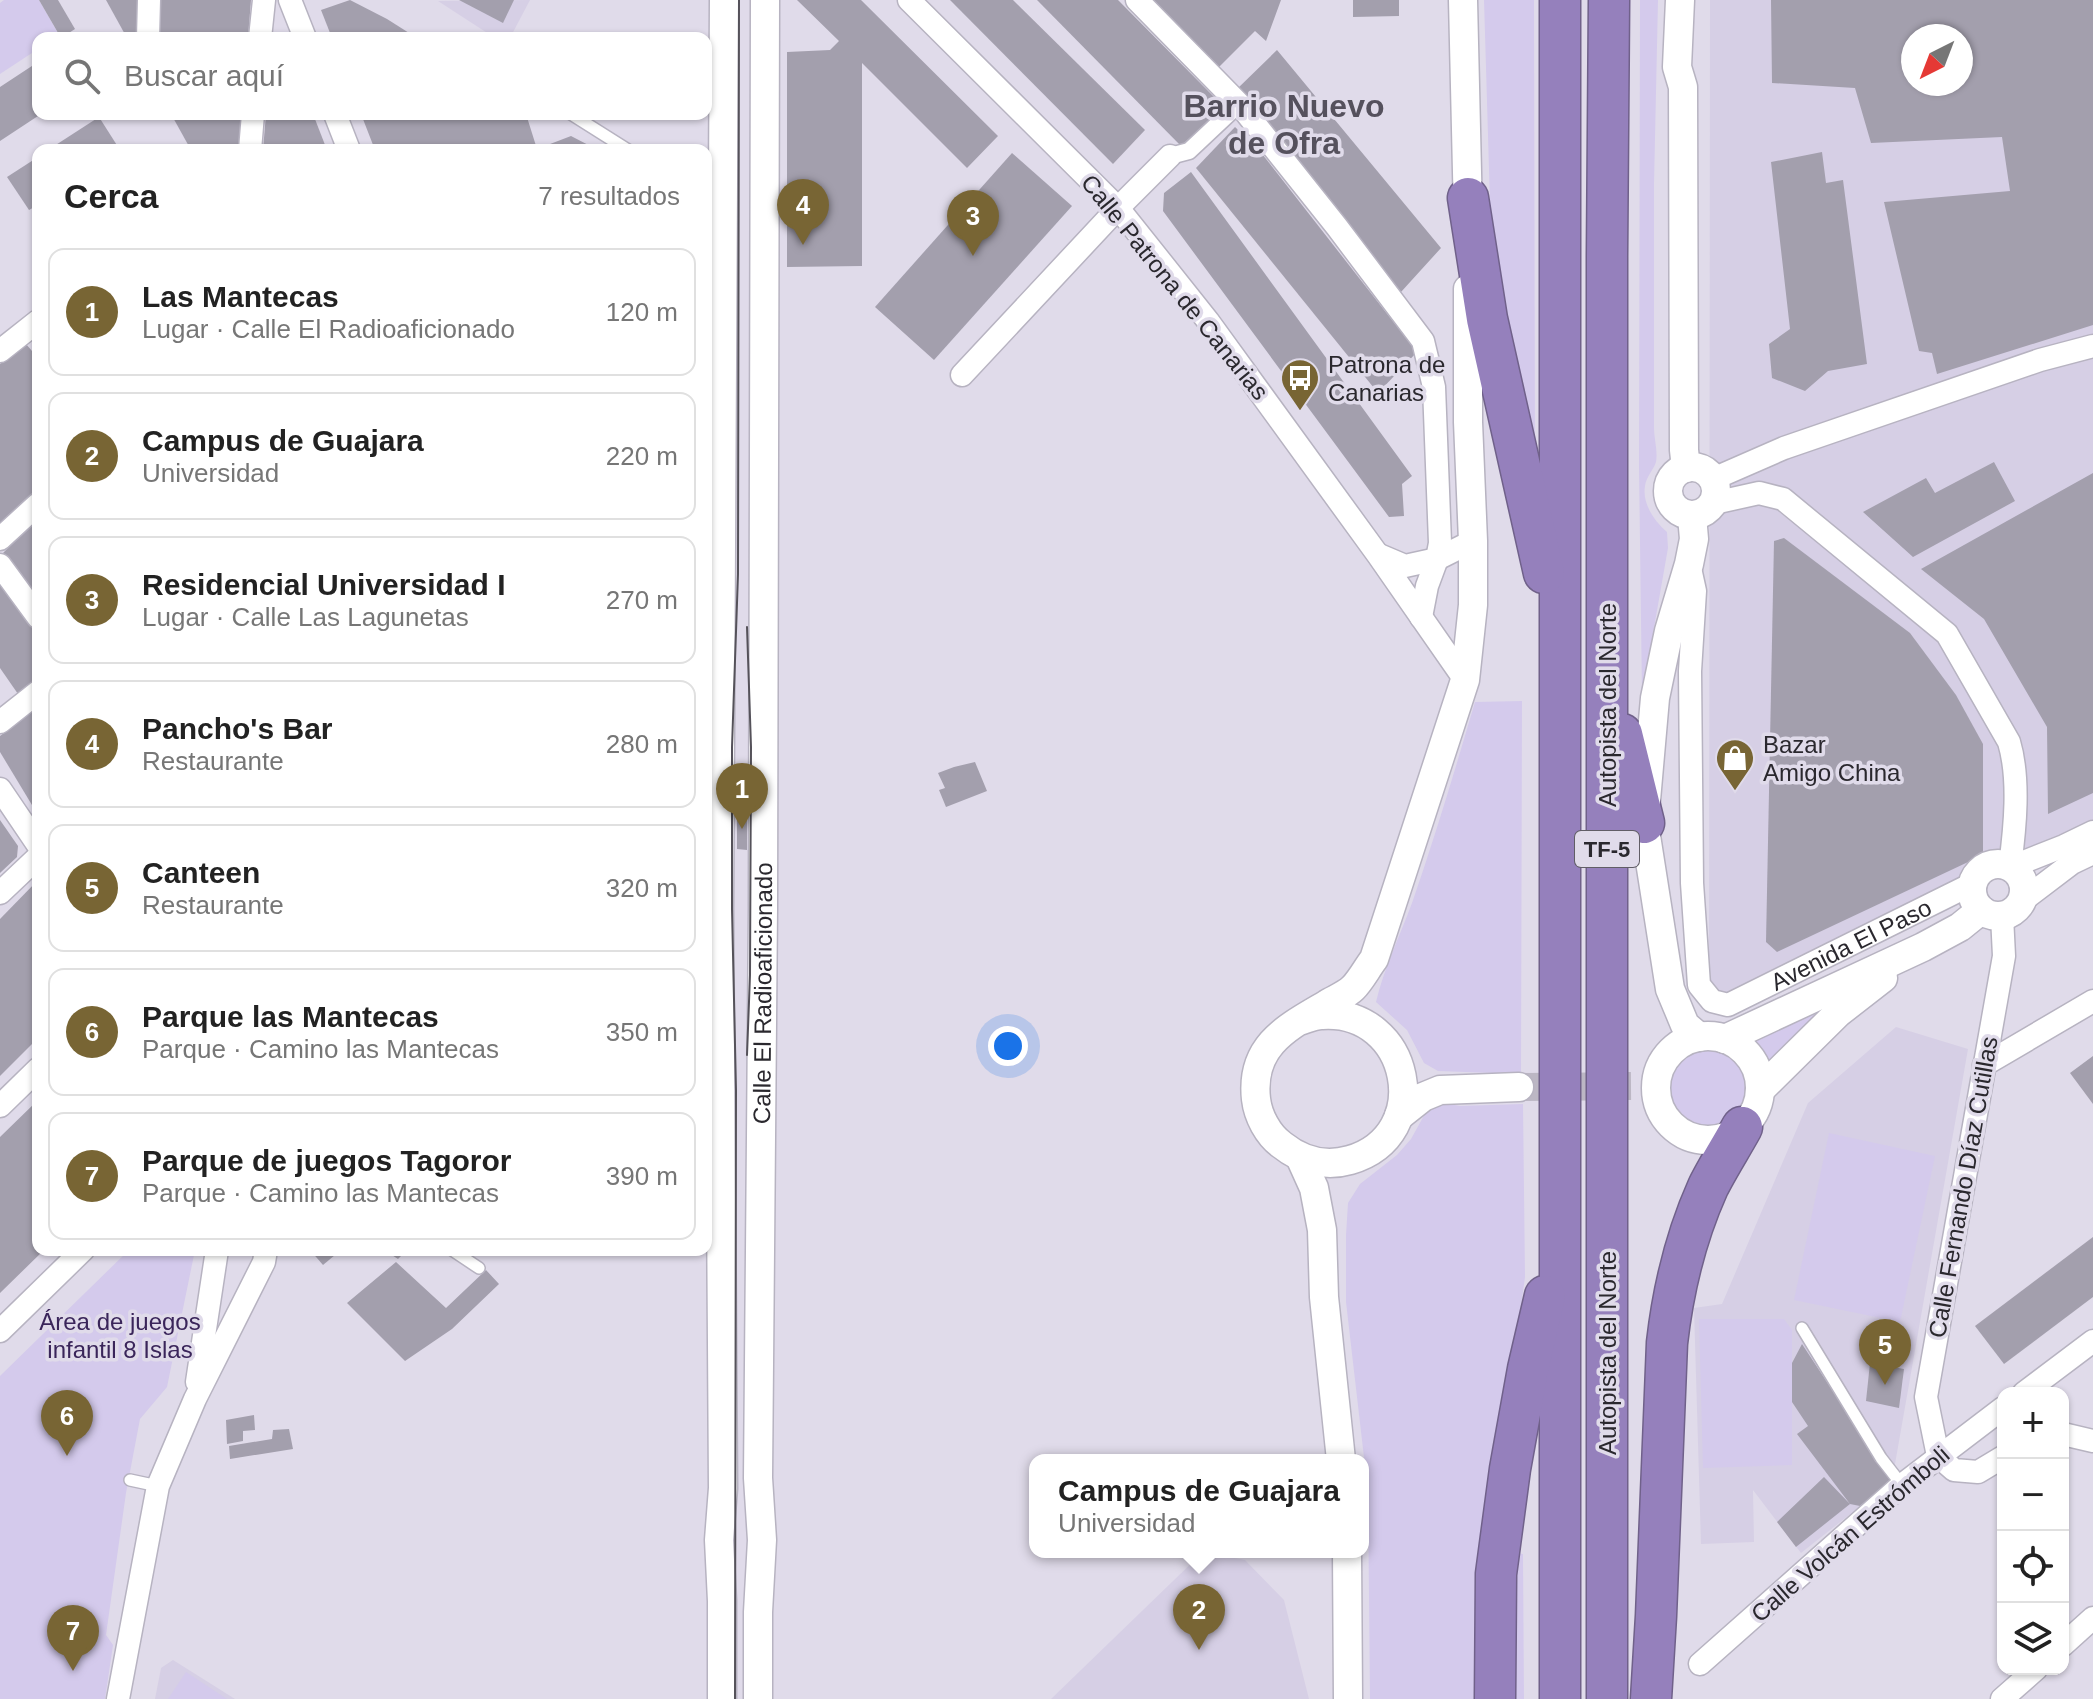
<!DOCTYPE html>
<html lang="es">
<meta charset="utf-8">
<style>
body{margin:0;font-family:Arial,sans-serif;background:#f6f6f6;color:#222}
.controls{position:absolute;right:24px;bottom:24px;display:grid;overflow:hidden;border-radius:16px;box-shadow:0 2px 6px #0004}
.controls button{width:72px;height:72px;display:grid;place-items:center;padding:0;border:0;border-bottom:2px solid #e0e0e0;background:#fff;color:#222;font:40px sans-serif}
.compass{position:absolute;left:1901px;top:24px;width:72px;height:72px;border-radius:50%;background:#fff;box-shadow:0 2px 6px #0004;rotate:222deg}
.you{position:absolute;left:1008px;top:1046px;width:28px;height:28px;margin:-20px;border:6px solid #fff;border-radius:50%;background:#1a73e8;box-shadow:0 0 0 12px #1a73e833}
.badge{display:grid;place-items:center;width:52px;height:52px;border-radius:50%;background:#786534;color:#fff;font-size:26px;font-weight:700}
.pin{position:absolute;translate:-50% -66px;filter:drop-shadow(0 2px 4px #0008)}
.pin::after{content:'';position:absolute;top:42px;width:28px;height:24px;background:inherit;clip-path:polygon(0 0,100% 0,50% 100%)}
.popup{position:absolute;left:1029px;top:1454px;width:340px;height:104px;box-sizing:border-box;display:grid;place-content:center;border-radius:16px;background:#fff;filter:drop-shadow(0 2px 6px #0005);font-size:26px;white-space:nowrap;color:#767676}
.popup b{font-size:30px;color:#222}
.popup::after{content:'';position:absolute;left:50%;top:100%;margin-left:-16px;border:16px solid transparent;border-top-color:#fff}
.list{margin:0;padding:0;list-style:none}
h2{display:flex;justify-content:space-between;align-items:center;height:104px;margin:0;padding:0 32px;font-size:34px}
h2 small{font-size:26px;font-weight:400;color:#767676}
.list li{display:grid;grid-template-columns:52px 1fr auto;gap:24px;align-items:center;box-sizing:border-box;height:128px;margin:0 16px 16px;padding:0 16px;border:2px solid #e0e0e0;border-radius:16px}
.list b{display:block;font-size:30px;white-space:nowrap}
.list p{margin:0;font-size:26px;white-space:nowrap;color:#767676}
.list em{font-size:26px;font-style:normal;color:#767676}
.icon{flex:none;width:44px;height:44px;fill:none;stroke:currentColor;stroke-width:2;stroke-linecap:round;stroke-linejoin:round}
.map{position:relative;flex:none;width:2093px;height:1699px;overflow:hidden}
.search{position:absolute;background:#fff;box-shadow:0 2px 6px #0004;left:32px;top:32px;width:680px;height:88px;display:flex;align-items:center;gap:20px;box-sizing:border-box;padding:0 28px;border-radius:16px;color:#767676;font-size:30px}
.panel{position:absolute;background:#fff;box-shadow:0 2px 6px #0004;left:32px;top:144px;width:680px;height:1112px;border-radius:16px}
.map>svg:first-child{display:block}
.built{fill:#d6cfe5;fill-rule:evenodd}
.green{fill:#d4caec}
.building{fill:#a39fad;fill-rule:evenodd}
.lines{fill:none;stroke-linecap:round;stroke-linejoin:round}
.tertiary-tunnel{stroke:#bcb7c4;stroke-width:28;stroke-dasharray:28 14;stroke-linecap:butt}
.service-casing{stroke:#b7b3c1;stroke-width:14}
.pedestrian-casing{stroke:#b7b3c1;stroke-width:19}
.minor-casing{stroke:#b7b3c1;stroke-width:25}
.tertiary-casing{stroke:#b7b3c1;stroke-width:31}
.motorway-casing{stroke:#70618a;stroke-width:43}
.service{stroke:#fff;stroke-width:11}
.pedestrian{stroke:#fff;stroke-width:16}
.minor{stroke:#fff;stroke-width:22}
.tertiary{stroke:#fff;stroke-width:28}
.motorway{stroke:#9580bc;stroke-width:40}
.tram{stroke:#55525a;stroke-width:2}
.labels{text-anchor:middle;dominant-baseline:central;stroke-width:7;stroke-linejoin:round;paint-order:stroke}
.shield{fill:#e0dbea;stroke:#615e66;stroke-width:2}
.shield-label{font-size:22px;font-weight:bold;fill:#2a282e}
.street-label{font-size:24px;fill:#2a282e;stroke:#e0dbea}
.poi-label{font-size:24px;fill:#2a282e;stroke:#e0dbea;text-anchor:start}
.park-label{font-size:24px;fill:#3a255a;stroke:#e0dbea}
.district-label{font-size:32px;font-weight:bold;fill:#55515d;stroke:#e0dbea}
</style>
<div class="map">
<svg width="2093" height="1699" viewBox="0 0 2093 1699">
<rect width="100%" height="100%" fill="#e0dbea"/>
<g class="built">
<path d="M530,0L510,38H495L438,1Z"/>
<path d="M1710,0H2093V821L1952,893L1709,1004ZM1913,36H1961V84H1913Z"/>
<path d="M1896,1027L1968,1049L1892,1481L1801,1553L1753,1490L1754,1542L1701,1544L1694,1308L1722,1304L1808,1103Z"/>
<path d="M1203,1552L1245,1560L1284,1600L1309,1699H1051Z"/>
<path d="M173,1660L235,1699H155L161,1668Z"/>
</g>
<g class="green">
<path d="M4,0H39L59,35L54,38H38V49L0,74V3Z"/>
<path d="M1484,0H1534L1535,465L1491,238Z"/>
<path d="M1640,0H1658L1654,184V428C1654,438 1658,452 1656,462C1654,469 1646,477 1645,486C1642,503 1654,521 1667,532L1668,548L1642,696L1639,466Z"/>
<path d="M1522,701L1521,1074L1438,1071L1424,1063L1407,1030L1376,1002C1384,968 1400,936 1412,903C1435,837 1455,770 1475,702Z"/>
<path d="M1829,1003L1766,1065L1749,1042Z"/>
<circle cx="1708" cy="1089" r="40"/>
<path d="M1439,1102L1460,1106L1523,1104L1525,1277L1514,1357L1482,1699H1370L1368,1492L1346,1302V1235L1348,1203L1360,1184L1397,1155L1411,1139L1426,1112Z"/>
<path d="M1829,1133L1935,1156L1900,1322L1794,1300Z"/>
<path d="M129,1250H195L167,1387L140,1419L126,1493L106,1635L113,1645L105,1699H0V1376Z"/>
<path d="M1699,1319H1784L1792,1330V1465L1703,1468Z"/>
<path d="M1510,1552L1523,1554L1524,1699H1506Z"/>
<path d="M186,1672L227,1699H168Z"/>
</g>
<g class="building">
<path d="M39,0H58L75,29L61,38Z"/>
<path d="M106,0H142L141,38H127Z"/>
<path d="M159,0H251L248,38H159Z"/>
<path d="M350,0L387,19L417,38H332L321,10Z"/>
<path d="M459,0H514L503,23Z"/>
<path d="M797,0H861L998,136L967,168L862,63V266L787,267V52L830,50L839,41Z"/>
<path d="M950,0H1013L1145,130L1113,164Z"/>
<path d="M1037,0H1118L1224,107L1181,146Z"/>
<path d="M1149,0H1281L1266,41L1255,31L1216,70Z"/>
<path d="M1353,0H1399V16L1353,17Z"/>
<path d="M1771,0H2093V325L1937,374L1932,353L1919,351L1884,202L2010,191L2002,137L1871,143L1855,88L1772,83ZM1913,36H1961V84H1913Z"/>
<path d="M1277,50L1441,248L1401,292L1258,112L1236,90Z"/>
<path d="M38,62V114H41L0,141V87Z"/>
<path d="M171,114H242L239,150H191Z"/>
<path d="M266,114H313L327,150H263Z"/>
<path d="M361,114H526L537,149L571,136L598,150H375Z"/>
<path d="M99,117L120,150H48Z"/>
<path d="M1235,127L1259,150L1417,352L1378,393L1196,168Z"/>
<path d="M1822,152L1826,183L1843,180L1867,364L1828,371L1805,391L1772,378L1769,344L1790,329L1771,162Z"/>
<path d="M1012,153L1072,206L934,360L875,307Z"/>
<path d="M38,157V205L29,210L7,177Z"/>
<path d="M1191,172L1412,476L1402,484L1404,516L1389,517L1163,211L1164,193Z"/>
<path d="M26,344L38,358V489L0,526V364Z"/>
<path d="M1994,462L2015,501L1913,557L1863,512L1926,478L1935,493Z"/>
<path d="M2093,473V793L2048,814L2047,727L1984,619L1921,569Z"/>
<path d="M38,518V603L2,554Z"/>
<path d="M1784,538L1910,633L1956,695L1983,744V855L1777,952L1766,942L1774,541Z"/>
<path d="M0,583L38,635V677L18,694L0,668Z"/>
<path d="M38,707V815L0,752V736Z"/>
<path d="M975,762L987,791L946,807L939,790L945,788L938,773L954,767Z"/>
<path d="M737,809H747V850L737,849Z"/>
<path d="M0,820L18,846L17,857L0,873Z"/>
<path d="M38,880V1038L0,1076V919Z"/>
<path d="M2093,1056V1104L2070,1073Z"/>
<path d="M38,1100V1250H44L0,1293V1137Z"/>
<path d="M2093,1237V1297L2004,1364L1975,1326Z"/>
<path d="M310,1250H341L323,1265Z"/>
<path d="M384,1250H407L398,1259Z"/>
<path d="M396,1262L446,1308L486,1270L499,1284L452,1329L405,1361L347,1303Z"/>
<path d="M1802,1344L1892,1481L1860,1506L1850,1504L1796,1547L1777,1522L1824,1477L1850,1504L1797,1434L1808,1426L1792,1402V1363Z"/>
<path d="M1870,1363L1904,1369L1899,1408L1866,1401Z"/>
<path d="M254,1415L255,1430L243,1431V1441L227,1444L226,1420Z"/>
<path d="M289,1429L293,1449L230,1459L229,1446L272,1439L273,1430Z"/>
</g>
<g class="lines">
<path class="tertiary-tunnel" d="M1519,1087L1633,1086"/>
<g class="service-casing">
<g id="service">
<path d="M571,114L628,150"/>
<path d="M452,1250L479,1268"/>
<path d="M1802,1328L1881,1458L1902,1485"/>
<path d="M130,1480L158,1486"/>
</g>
</g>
<g class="pedestrian-casing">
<path id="pedestrian" d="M1170,156L1189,151L1239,104"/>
</g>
<g class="minor-casing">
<g id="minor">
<path d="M290,0L305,38"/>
<path d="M909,0L1118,208L1208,321L1378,555L1465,680"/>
<path d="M1137,0L1239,104L1337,227L1423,341L1434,387L1440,543L1437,559L1427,586L1421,617"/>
<path d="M148,38L149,0"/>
<path d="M260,38L264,0"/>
<path d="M335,114L349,150"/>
<path d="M250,150L253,114"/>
<path d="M0,351L38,321"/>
<path d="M962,375L1118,208L1170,156"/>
<path d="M1713,479L1784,448L2040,360L2093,346"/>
<path d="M1714,503L1759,493L1783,499L1947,634L2009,742C2020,779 2015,828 2010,866"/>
<path d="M0,539L38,504"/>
<path d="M1379,555L1405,566L1437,559L1473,541"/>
<path d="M0,565L38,617"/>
<path id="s1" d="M1690,568L1695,591L1690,671L1692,883L1699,985L1712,1001L1728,1005L1972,884"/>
<path d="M0,722L38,692"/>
<path d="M0,789L38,845"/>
<path d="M2011,867L2064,846L2093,832"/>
<path d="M0,893L38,857"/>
<path d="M2022,901L2072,863L2093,853"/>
<path d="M1984,1065L2093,1001"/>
<path d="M0,1106L38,1069"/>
<path d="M0,1331L83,1250"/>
<path d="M197,1382L217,1250"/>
<path d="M2024,1393L2093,1341"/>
<path d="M2063,1434L2093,1441"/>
<path d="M1938,1456L1926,1397L2004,956L2002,916"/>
<path d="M1938,1456L1954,1470L1978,1472L2003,1457"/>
<path d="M2063,1645L2093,1618"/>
<path d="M1700,1664L1902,1485L2003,1408"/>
<path d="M118,1699L158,1486L195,1399L264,1262L266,1250"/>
<path d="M2002,1699L2036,1669"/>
</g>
</g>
<g class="tertiary-casing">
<g id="tertiary">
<path d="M1463,0L1468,215"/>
<path d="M1680,0L1677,67L1683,87L1684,450L1686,468"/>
<circle cx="1692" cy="491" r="24"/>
<path d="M1692,516L1694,539L1689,564L1669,631L1655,698L1644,823L1670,989L1685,1025L1699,1037"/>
<circle cx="1998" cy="890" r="26"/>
<path d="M1299,1021C1306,1019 1314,1015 1322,1015C1411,1009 1436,1135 1350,1160C1326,1167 1302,1161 1282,1145C1268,1135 1258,1116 1256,1099C1250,1045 1288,1027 1327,1004C1335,999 1346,995 1353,988C1361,980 1367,968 1374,959L1465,680L1473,605V541L1468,422V289"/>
<circle cx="1708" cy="1088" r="52"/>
<path d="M1725,1039L1923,947L1960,927L1981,910"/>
<path d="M1760,1090L1838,1013L1883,978"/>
<path d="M1399,1116L1423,1097L1440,1090L1519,1087"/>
<path d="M1300,1157L1314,1188L1322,1230L1324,1297L1341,1460"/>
<path d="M1347,1552L1348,1699"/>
<path d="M722,1699V1601L719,1540L723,1488L719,909L724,0"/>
<path id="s2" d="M758,1699V1612L762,1540L758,1478L763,909L765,0"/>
</g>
</g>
<g class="motorway-casing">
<g id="motorway">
<path d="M1560,0V1699"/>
<path d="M1468,198L1487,319L1544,573"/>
<path d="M1622,734L1644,823"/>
<path d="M1495,1699L1496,1574L1510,1469L1528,1369L1545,1296"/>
<path d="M1607,1699V257L1609,0"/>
<path d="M1651,1699L1656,1616L1667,1343C1673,1290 1686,1236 1708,1187C1718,1167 1731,1147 1742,1127"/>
</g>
</g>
<use href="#service" class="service"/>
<use href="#pedestrian" class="pedestrian"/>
<use href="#minor" class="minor"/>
<use href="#tertiary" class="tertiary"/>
<use href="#motorway" class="motorway"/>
<g class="tram">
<path d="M747,627L751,747L750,975L747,1055"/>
<path d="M735,1699L736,1090L732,909V747L738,574L739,0"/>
</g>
</g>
<defs>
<g id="bus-pin" transform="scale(2)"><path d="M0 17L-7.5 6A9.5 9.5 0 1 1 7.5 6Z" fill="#786534" stroke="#e0dbea"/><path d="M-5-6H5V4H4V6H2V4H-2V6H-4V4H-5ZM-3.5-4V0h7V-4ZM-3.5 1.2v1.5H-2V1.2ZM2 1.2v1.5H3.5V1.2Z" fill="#fff"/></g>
<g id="shop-pin" transform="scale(2)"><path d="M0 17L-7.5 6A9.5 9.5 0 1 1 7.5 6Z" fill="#786534" stroke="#e0dbea"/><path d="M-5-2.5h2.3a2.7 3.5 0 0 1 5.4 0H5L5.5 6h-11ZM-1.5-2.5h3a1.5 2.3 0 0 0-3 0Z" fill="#fff"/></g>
</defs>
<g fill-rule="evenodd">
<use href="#bus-pin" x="1300" y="378"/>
<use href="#shop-pin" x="1735" y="758"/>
</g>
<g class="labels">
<rect class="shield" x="1575" y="831" width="64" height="36" rx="6"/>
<g class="shield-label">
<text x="1607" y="849">TF-5</text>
</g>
<g class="street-label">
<text transform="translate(1175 287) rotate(51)">Calle Patrona de Canarias</text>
<text transform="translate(1607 705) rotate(-90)">Autopista del Norte</text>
<text stroke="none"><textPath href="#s1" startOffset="592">Avenida El Paso</textPath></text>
<text stroke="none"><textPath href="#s2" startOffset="706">Calle El Radioaficionado</textPath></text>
<text transform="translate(1963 1187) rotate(-80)">Calle Fernando Díaz Cutillas</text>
<text transform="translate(1607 1353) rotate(-90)">Autopista del Norte</text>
<text transform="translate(1850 1534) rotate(-41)">Calle Volcán Estrómboli</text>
</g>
<g class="poi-label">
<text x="1328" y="364">Patrona de<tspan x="1328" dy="28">Canarias</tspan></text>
<text x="1763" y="744">Bazar<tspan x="1763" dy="28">Amigo China</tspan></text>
</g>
<g class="park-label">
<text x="120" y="1321">Área de juegos<tspan x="120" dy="28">infantil 8 Islas</tspan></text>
</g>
<g class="district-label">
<text x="1284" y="106">Barrio Nuevo<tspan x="1284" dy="37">de Ofra</tspan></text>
</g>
</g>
</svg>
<div class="controls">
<button>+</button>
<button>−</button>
<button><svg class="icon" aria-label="locate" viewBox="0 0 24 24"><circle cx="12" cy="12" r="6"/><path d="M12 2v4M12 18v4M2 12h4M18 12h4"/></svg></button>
<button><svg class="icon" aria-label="layers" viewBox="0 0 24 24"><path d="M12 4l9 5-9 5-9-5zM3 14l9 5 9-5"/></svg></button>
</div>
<svg class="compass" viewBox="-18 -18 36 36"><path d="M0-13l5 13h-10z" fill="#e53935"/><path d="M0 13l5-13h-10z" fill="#767676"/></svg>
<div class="you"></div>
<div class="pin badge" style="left:742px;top:829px">1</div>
<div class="pin badge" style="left:1199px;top:1650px">2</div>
<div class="popup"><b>Campus de Guajara</b>Universidad</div>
<div class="pin badge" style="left:973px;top:256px">3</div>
<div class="pin badge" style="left:803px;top:245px">4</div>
<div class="pin badge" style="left:1885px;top:1385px">5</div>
<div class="pin badge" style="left:67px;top:1456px">6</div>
<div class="pin badge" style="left:73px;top:1671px">7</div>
<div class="search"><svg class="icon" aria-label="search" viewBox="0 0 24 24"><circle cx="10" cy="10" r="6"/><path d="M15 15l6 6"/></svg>Buscar aquí</div>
<section class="panel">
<h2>Cerca<small>7 resultados</small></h2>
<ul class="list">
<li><span class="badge">1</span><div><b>Las Mantecas</b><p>Lugar · Calle El Radioaficionado</p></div><em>120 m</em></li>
<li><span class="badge">2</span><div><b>Campus de Guajara</b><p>Universidad</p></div><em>220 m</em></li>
<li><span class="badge">3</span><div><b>Residencial Universidad I</b><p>Lugar · Calle Las Lagunetas</p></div><em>270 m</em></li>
<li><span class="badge">4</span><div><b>Pancho's Bar</b><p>Restaurante</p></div><em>280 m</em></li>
<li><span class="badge">5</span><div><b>Canteen</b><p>Restaurante</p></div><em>320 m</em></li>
<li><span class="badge">6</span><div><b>Parque las Mantecas</b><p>Parque · Camino las Mantecas</p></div><em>350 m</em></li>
<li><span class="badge">7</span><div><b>Parque de juegos Tagoror</b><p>Parque · Camino las Mantecas</p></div><em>390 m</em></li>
</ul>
</section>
</div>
